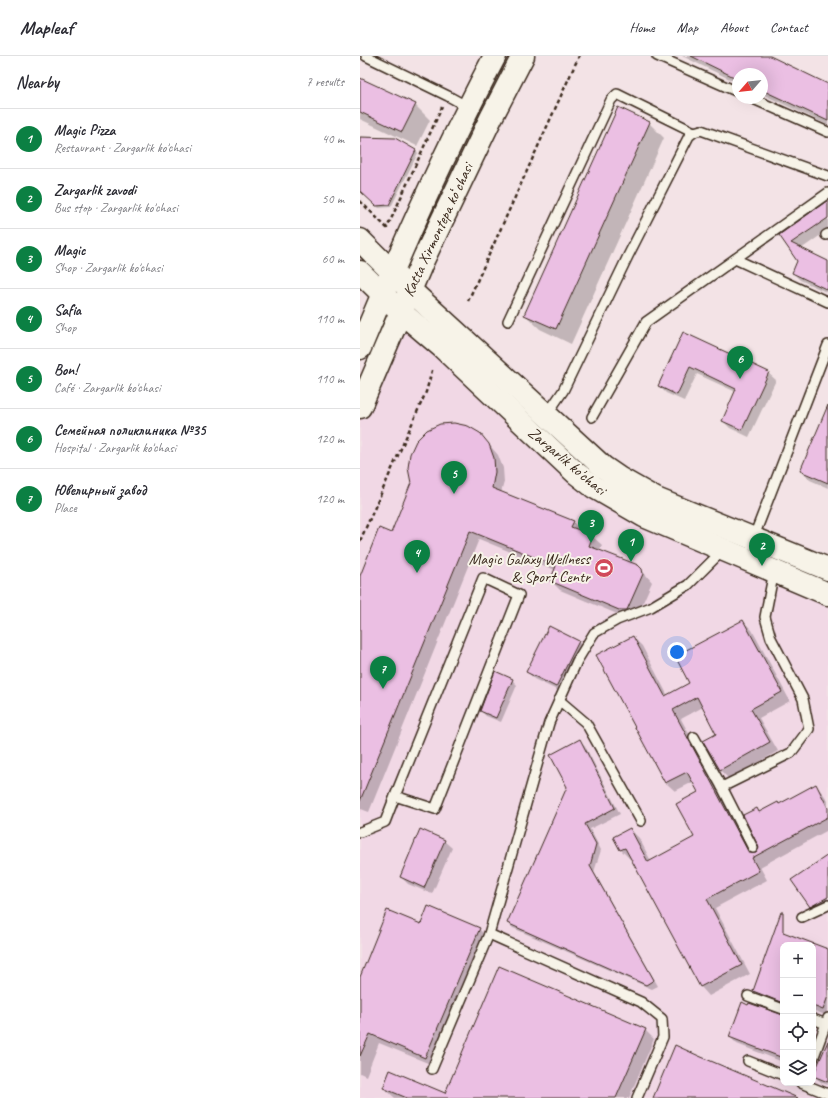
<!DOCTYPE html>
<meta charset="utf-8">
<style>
body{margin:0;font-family:Caveat,sans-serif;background:#f2f2f3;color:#2b2b33}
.controls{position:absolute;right:12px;bottom:12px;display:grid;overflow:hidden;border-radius:8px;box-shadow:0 4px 16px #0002}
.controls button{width:36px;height:36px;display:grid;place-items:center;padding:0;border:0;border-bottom:1px solid #e1e1e2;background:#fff;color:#2b2b33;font:20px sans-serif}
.compass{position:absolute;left:372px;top:12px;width:36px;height:36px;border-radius:50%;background:#fff;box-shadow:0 4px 16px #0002;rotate:242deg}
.you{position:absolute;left:317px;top:596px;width:14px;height:14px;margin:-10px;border:3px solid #fff;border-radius:50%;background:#1a73e8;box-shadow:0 0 0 6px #1a73e833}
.badge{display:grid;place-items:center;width:26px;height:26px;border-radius:50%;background:#0b8043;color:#fff;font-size:13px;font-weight:700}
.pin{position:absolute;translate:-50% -33px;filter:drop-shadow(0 1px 2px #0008)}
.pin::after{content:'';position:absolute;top:21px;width:14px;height:12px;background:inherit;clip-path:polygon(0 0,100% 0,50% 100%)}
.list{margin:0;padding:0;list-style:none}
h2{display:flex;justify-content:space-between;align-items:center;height:52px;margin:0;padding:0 16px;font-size:17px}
h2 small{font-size:13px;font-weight:400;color:#7c7c81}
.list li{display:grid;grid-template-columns:26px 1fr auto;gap:12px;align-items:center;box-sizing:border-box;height:60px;padding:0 16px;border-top:1px solid #e1e1e2}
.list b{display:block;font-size:15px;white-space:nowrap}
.list p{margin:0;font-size:13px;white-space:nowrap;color:#7c7c81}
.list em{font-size:13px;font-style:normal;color:#7c7c81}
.icon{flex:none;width:22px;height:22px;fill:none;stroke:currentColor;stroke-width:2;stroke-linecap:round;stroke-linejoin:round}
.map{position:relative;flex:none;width:468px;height:1042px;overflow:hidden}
header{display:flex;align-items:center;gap:24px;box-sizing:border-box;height:56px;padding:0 20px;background:#fff;border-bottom:1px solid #e1e1e2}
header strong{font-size:19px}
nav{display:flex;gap:22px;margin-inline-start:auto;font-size:14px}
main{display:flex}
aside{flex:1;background:#fff}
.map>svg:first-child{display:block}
.built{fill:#f1d8e5;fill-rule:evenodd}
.shadow{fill:#0003}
.building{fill:#ebbfe3;stroke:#3b2a1e}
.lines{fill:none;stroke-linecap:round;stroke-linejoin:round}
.lane-casing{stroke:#3b2a1e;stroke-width:12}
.secondary-casing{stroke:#3b2a1e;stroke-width:25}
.path{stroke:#3b2a1e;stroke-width:2.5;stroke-dasharray:4 3;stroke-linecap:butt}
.lane{stroke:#f7f3e8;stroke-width:9}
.secondary{stroke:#f7f3e8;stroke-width:22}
.labels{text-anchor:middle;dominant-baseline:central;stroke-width:4;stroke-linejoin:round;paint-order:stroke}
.street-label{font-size:16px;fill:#3b2a1e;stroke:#f7f3e8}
.poi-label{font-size:16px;fill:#3b2a1e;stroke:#f7f3e8;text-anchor:end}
</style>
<header>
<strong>Mapleaf</strong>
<nav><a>Home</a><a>Map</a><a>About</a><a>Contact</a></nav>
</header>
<main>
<aside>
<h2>Nearby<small>7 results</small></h2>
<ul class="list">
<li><span class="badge">1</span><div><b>Magic Pizza</b><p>Restaurant · Zargarlik ko'chasi</p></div><em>40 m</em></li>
<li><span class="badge">2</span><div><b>Zargarlik zavodi</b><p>Bus stop · Zargarlik ko'chasi</p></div><em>50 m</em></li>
<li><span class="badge">3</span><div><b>Magic</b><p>Shop · Zargarlik ko'chasi</p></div><em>60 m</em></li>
<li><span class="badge">4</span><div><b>Safia</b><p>Shop</p></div><em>110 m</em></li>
<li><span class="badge">5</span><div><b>Bon!</b><p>Café · Zargarlik ko'chasi</p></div><em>110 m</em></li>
<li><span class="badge">6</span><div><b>Семейная поликлиника №35</b><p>Hospital · Zargarlik ko'chasi</p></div><em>120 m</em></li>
<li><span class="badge">7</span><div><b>Ювелирный завод</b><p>Place</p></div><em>120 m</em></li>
</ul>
</aside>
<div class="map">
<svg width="468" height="1042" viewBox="0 0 468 1042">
<rect width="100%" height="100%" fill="#f3e3e6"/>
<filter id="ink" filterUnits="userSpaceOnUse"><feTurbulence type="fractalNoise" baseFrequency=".025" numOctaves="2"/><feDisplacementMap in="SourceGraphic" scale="8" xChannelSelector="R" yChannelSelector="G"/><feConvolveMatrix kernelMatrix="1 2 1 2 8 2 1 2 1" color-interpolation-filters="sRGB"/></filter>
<g filter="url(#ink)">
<path class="built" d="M41,256L216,417L468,538V1042H0V351ZM423,889H453V1027H423Z"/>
<g class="shadow">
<path d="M322,0H407L468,29V69L402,38V18H378V27Z"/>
<path d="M0,23L55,49L70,64L57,90L0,63Z"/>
<path d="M289,67L304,82L211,288L180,273L165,259Z"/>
<path d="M0,82L56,94L58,97L31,151L19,152L0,134Z"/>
<path d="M468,146V174L441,193L468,206V237L440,224L433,217L438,205L421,179Z"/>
<path d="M323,277L408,317L416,324L389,381L370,372L363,365L376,336L337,318L324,345L306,337L299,330Z"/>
<path d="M468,354V432L450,424L441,415Z"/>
<path d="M120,378L138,399L143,412L144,426L141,437L213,466L222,476L232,480L242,489L239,495L278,510L292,526L276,562L269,563L200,534L191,525L195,514L119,483L9,756L1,753L0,755V523L31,478Z"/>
<path d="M383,565L392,574L430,645L399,662L418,695L369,723L360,714L344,685L357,678L343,651L321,663L394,798H397L400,792L397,753L401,757L419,749L456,730L464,739L468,745V774L400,811L407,824L355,852L390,918L349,940L341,931L271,802L270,803L261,794L254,781L270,773L279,782L291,805L335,781L339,736L333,726L315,735L306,727L273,581L282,590L308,640L331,628Z"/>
<path d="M218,586L226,593L203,637L174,623L167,615Z"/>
<path d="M152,624L157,629L141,666L126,660L121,655Z"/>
<path d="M220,684L225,690L260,758L230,773L241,794L234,816L298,930L292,933L153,872L148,867L208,731Z"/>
<path d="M84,785L92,792L72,838L48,828L41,821Z"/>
<path d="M468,800V853L458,857L451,850Z"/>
<path d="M62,869L119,873L128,882L75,1010L19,987L6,1020L0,1017V924Z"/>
<path d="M416,875L468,894V960L455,955L453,962V889H423V950L401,942L394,935Z"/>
<path d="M423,960V1006L377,988L370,981Z"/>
<path d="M285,974L294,983L269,1042H35L24,1032L86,1038Z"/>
<path d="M468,1008V1029L462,1027L454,1020Z"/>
</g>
<g class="building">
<path d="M331,0H410L468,28V65L402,34V18H378V23Z"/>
<path d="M0,22L56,48L42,76L0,56Z"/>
<path d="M258,51L290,66L196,273L164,259Z"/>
<path d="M0,81L35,82L56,94L29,149L16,150L0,135Z"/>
<path d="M468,144V162L431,187L468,205V234L432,217L437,205L419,179Z"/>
<path d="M323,276L409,316L382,374L362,365L376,333L330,311L317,339L298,330Z"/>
<path d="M468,349V427L440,415Z"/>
<path d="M94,367L108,370L120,377L129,388L134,402L135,416L132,432L214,465L211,471L233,479L229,490L278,509L282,513L283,518L267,554H259L190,525L196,510L110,475L0,745V520L19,472L31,477L51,427L48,412L50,398L56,385L67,374L80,368Z"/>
<path d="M383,564L422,636L391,653L410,686L360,714L343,685L356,678L337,641L313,654L389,797H396L399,792L383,759L397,752L399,756L418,746L419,748L456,728L468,752V761L392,802L399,815L347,843L382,909L340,931L265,792L260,794L253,781L270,772L288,806L334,781L316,748L338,736L327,716L305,727L236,599L273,580L305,640L329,627L315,600Z"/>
<path d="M189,570L219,585L196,631L166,616Z"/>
<path d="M135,615L153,623L136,662L120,655Z"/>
<path d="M220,683L255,752L225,768L236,788L230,810L294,924L286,929L147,867L207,731L190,699Z"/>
<path d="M60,773L85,784L64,832L40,821Z"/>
<path d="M468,799V841L450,851L431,824Z"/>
<path d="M68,850L120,872L65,1002L10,978L0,1000V921L27,854L61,868Z"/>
<path d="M421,856H423V876L468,893V940L463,954L453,950V889H423V947L393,935Z"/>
<path d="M139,910L286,973L256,1042H47L23,1032L30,1014L85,1037Z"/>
<path d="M382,946L388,949L389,947L423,959V1002L369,981Z"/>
<path d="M468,985V1026L453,1020Z"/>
<path d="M315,989L339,1000L438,1042H293Z"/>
</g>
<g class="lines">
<g class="lane-casing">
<g id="lane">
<path d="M6,0L88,40L108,51"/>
<path d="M297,0L378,36"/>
<path d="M391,42L468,76"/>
<path d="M466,179L468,178"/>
<path d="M375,203L468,246"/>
<path d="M148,265L251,44L257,38L334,76"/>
<path d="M186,360L203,335L268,200L329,80L334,76L341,74L468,120"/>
<path d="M232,361L286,266L468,137"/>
<path d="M393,483L468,289"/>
<path d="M199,644L226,667L281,765"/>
<path d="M334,681L362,731L393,792"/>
<path d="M362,731L431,697L449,673L443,643L411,582L405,561L414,515"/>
<path d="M0,776L25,766L35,740L123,522L159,539L75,753L35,740"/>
<path d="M442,861L468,849"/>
<path d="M129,878L281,946L302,963L303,981L277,1042"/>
<path d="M388,940L423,953"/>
<path d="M453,963L466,968"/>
<path d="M453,1003L468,962"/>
<path d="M388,1005L423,1019"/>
<path d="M72,1013L129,878L189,667L217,605L234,577L257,564L291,551L328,529L363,494"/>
<path d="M441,1027L468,1038"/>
</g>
</g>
<g class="secondary-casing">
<g id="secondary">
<path d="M0,184L50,234L243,411L259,422L296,443L468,513"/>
<path d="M0,216L41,256L82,291L216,417L234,431L284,460L468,538"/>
<path d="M0,292C41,193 85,95 135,0"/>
<path d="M0,351L64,202L131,62L163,0"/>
</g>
</g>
<g class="path">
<path d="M0,145L27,172L82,51"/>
<path d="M108,245L219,0"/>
<path d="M0,485L66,336L73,311"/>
</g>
<use href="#lane" class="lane"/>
<use href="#secondary" class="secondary"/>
</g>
</g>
<defs>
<g id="stadium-disc" transform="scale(1)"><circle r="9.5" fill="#d1495b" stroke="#f7f3e8"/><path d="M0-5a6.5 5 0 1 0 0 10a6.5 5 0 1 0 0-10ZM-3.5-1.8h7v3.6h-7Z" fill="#fff"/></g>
</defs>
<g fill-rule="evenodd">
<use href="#stadium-disc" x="244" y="512"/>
</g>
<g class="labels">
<g class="street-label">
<text transform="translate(78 174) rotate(-65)">Katta Xirmontepa koʻchasi</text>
<text transform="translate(207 405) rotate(40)">Zargarlik ko'chasi</text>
</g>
<g class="poi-label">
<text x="230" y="503">Magic Galaxy Wellness<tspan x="230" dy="18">&amp; Sport Centr</tspan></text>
</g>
</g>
</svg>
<div class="controls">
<button>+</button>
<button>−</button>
<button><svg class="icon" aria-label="locate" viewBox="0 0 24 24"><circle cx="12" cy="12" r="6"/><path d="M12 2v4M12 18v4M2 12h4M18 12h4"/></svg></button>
<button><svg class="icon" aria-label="layers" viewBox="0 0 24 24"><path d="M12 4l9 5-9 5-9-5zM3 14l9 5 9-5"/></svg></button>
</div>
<svg class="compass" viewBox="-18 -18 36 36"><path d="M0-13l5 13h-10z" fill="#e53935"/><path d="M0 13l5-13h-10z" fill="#7c7c81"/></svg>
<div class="you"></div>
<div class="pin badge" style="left:271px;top:506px">1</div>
<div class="pin badge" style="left:402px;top:510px">2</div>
<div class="pin badge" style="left:231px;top:487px">3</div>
<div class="pin badge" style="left:57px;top:517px">4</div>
<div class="pin badge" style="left:94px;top:438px">5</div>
<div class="pin badge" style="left:380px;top:323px">6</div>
<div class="pin badge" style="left:23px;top:633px">7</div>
</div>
</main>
